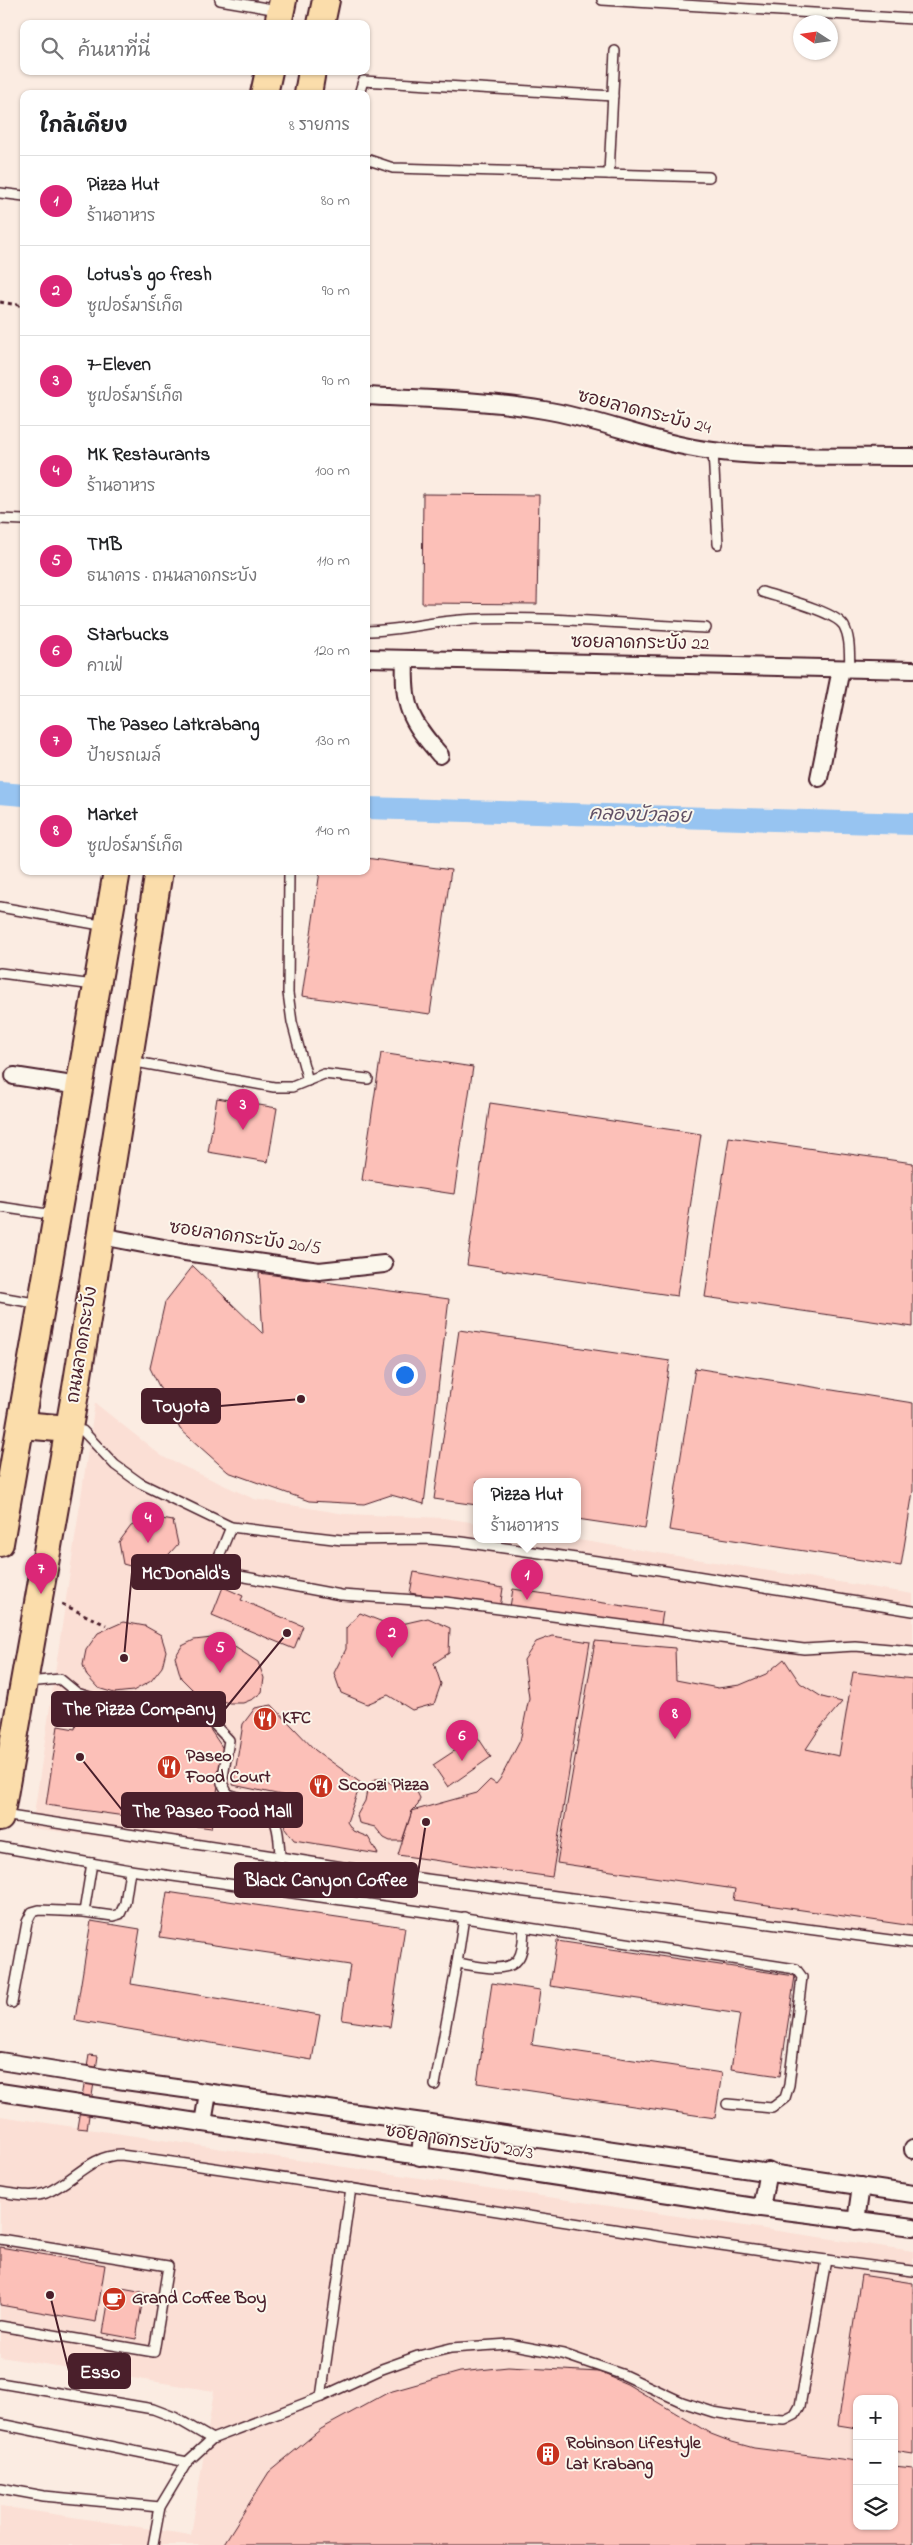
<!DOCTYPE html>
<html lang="th">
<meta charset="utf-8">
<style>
body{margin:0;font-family:"Indie Flower","Playpen Sans Thai",sans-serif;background:#f2f2f2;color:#202124}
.controls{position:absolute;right:15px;bottom:15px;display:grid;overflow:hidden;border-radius:10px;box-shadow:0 1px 4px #0004}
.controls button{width:45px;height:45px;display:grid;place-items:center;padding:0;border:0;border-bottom:1px solid #e0e0e0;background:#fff;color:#202124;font:25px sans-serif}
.compass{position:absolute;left:793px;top:15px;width:45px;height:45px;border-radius:50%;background:#fff;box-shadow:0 1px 4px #0004;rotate:282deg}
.you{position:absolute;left:404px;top:1374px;width:18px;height:18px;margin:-12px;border:4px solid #fff;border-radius:50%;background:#1a73e8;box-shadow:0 0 0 8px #1a73e833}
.badge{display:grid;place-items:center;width:32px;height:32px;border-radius:50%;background:#db2777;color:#fff;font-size:16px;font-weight:700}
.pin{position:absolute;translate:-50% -41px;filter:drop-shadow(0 1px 2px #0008)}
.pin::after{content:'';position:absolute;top:26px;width:18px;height:15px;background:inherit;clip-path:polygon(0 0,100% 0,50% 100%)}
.popup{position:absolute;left:473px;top:1478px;width:108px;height:65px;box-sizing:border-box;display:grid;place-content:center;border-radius:10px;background:#fff;filter:drop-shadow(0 1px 4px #0005);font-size:16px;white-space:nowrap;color:#757577}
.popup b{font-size:19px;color:#202124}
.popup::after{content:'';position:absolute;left:50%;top:100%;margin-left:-10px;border:10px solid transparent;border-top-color:#fff}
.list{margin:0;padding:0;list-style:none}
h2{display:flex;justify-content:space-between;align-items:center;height:65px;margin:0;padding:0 20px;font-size:21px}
h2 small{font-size:16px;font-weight:400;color:#757577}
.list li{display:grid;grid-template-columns:32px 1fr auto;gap:15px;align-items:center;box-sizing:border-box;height:90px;padding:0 20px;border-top:1px solid #e0e0e0}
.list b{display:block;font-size:19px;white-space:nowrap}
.list p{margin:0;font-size:16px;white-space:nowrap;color:#757577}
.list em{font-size:16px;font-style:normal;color:#757577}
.icon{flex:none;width:28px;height:28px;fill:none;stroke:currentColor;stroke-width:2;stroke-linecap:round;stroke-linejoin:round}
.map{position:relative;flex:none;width:913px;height:2545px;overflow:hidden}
.search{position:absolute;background:#fff;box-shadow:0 1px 4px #0004;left:20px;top:20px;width:350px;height:55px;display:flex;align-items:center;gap:12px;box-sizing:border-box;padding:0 18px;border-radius:10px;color:#757577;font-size:19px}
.panel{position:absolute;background:#fff;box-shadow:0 1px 4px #0004;left:20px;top:90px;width:350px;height:785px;border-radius:10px}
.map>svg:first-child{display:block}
.built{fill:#fbdfd5;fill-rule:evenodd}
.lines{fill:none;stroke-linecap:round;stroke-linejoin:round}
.canal{stroke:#97c4f1;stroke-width:22}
.building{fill:#fcc0b8;stroke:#4a1f2b}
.service-casing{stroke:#4a1f2b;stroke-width:12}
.minor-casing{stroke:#4a1f2b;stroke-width:20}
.primary-casing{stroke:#4a1f2b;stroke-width:30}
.path{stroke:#4a1f2b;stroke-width:3;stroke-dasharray:4 4;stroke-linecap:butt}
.service{stroke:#fbf7ec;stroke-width:9}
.minor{stroke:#fbf7ec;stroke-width:16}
.primary{stroke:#fbddab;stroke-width:26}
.labels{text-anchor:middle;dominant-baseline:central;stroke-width:4;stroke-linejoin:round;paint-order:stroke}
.street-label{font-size:18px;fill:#4a1f2b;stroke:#fbf7ec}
.poi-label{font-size:18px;font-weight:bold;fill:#4a1f2b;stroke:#fbf7ec;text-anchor:start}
.water-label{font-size:19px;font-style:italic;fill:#615166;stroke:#fbf7ec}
.leader{fill:none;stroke:#4a1f2b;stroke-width:2}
.callout-dot{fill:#4a1f2b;stroke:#fbf7ec;stroke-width:2}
.callout{fill:#4a1f2b;stroke:#4a1f2b;stroke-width:2}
.callout-label{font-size:19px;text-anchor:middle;font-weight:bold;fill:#fff}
</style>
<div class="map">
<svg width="913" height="2545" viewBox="0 0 913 2545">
<rect width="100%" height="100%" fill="#fbece2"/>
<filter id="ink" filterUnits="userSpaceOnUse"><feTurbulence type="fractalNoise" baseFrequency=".02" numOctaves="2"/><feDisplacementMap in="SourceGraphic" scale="10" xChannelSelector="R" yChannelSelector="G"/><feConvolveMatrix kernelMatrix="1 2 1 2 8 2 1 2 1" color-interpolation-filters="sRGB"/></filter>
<g filter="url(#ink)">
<g class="built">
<path d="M95,1403L163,1457L254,1499L345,1514L444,1518L477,1523V1539H572L913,1594V1943L32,1828Z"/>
<path d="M0,2116L913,2251V2545H0V2506L191,2535L214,2391L0,2357ZM857,2399H894V2526H857Z"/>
</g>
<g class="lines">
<g class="canal">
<path d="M0,793L24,795"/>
<path d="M366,808L913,824"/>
</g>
</g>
<g class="building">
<path d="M423,494L539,495L537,604L422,603Z"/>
<path d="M366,858L451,870L430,1014L302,996L320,871H366Z"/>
<path d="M381,1053L473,1067L454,1194L362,1180Z"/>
<path d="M217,1098L277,1108L268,1162L208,1152Z"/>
<path d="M490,1103L701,1134L677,1296L467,1265Z"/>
<path d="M729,1137L913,1163V1327L705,1297Z"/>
<path d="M193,1266L263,1334L259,1273L449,1299L424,1504L391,1495L364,1504L309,1501L228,1472L180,1429L150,1368L165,1302Z"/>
<path d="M459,1330L670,1361L645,1529L577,1519V1481H477V1505L434,1499Z"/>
<path d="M695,1368L913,1403V1491L901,1566L669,1530Z"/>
<path d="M151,1517L173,1521L178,1544L163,1561L144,1570L123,1564L119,1542L131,1526Z"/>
<path d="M414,1572L503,1588L500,1608L410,1593Z"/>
<path d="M223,1587L243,1596L241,1600L303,1626L294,1649L212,1615Z"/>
<path d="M513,1589L663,1612L660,1630L510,1607Z"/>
<path d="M360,1613L393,1626L428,1618L450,1628L449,1653L434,1663L441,1684L434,1704L412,1710L388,1695L367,1704L341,1693L334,1673L346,1649V1628Z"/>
<path d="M123,1622L145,1626L161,1635L166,1651L162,1667L151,1681L133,1691L114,1693L98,1688L87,1676L83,1665L86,1650L98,1633Z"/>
<path d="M552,1636L590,1642L552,1877L398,1855L412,1811L477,1793L490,1780L496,1784L500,1779L520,1741L529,1698L524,1660L536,1642Z"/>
<path d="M212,1638L230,1644L258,1662L264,1678L262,1692L253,1699L243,1703H230L199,1696L181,1678L175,1657L182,1646L194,1640Z"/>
<path d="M595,1641L675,1648L676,1680L718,1688L740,1685L766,1674L784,1659L800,1683L822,1697L842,1702L820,1728L806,1749L839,1756L853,1672L913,1679V1926L733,1900L735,1889L557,1863Z"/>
<path d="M272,1705L315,1750L361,1783L347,1822L353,1831L368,1837L378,1854L294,1840L285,1828L291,1797L233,1785L243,1724L255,1708Z"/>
<path d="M79,1707L205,1722L224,1750L211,1828L46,1805L58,1726L75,1729Z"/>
<path d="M477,1736L491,1757L448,1787L433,1765Z"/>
<path d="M375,1779H383L399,1788L410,1786L416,1790L420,1798L418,1805L412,1811L402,1841H390L384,1838L375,1827L359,1823L357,1815L365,1801L368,1785Z"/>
<path d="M167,1892L405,1927L390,2027L342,2020L350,1965L160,1937Z"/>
<path d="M91,1921L140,1929L131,1984L320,2015L312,2060L75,2020Z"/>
<path d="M557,1941L795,1976L780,2076L731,2069L740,2014L550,1986Z"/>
<path d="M492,1983L540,1990L532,2045L722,2073L715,2118L477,2083Z"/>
<path d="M89,2055L98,2056L87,2129L77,2128Z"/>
<path d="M0,2247L105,2265L96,2322L0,2305Z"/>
<path d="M861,2275L913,2283V2454L894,2451V2399H857V2428L838,2425Z"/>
<path d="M111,2286L144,2292L136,2339L103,2333Z"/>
<path d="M508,2367L599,2372L627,2384L711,2434L732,2442L754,2448L857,2461V2526H894V2466L913,2468V2545H223L269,2472L321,2429L389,2392L460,2372Z"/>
</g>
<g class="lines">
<g class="service-casing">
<g id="service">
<path d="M220,0L278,10"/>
<path d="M602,0L913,19"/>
<path d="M359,94L363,81L613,96"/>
<path d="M366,159L393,168L709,177"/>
<path d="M609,174L615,51"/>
<path d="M0,193L24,196"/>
<path d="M713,451L718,544"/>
<path d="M0,519L24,520"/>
<path d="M762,592C780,598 835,611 844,626C851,639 849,656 850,669"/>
<path d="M366,631C399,631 429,622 461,620C542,615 625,624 706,628"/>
<path d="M289,871L288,993L292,1022L308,1081"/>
<path d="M0,907L106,926"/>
<path d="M0,973L94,985"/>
<path d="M130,1061L274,1087H292L324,1074L368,1079"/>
<path d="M0,1207L54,1215"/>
<path d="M0,1297L40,1304"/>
<path d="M72,1429L83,1431L115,1465L140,1483L231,1527L342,1540L428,1539L462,1542L647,1568L913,1611"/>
<path d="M231,1527L213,1571L341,1595L446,1602L804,1649L855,1646L913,1651"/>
<path d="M27,1682L60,1679L77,1693L100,1700L137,1701L209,1719L229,1740L222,1783L228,1794C271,1808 278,1808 280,1857L374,1872L913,1943"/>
<path d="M3,1815L280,1857"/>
<path d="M0,1847L130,1870L426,1912L796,1969L802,1977L789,2085L785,2098L772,2108L727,2104"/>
<path d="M92,1863L84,1912L113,1916L120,1914L125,1903L130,1870"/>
<path d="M464,1917L457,1963C473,1965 507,1975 518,1959C524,1951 523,1937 524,1928"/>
<path d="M12,2003L27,1922L32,1912L39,1910L84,1912"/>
<path d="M435,2085L457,1963"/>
<path d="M0,2192C15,2194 32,2198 46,2193C73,2182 90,2155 121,2155C385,2190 648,2239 913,2271"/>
<path d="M0,2239L168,2266L154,2352L0,2326"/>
<path d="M0,2383L153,2409L174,2417L212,2439"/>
<path d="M321,2397L351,2188"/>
<path d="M0,2424L187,2462"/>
<path d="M0,2488L44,2496L160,2507"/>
<path d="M153,2545L160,2507L187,2462L212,2439L321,2397L382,2369L418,2356L451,2348L509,2344L563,2354L624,2375L682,2402L713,2412L749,2418L785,2420L795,2415L800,2406L826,2260"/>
</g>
</g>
<g class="minor-casing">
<g id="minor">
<path d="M366,396C425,399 486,400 544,410C601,419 655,444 713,451C778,459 847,456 913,457"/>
<path d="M366,658L913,670"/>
<path d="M405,659C403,707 409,719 440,755"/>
<path d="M819,778L841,669"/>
<path d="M14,1076L79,1086"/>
<path d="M101,1236L185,1252L319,1271L384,1264"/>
<path d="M0,2061L118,2080L423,2122L913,2194"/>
<path d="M0,2092L761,2208L913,2227"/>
<path d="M203,2123L208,2093"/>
<path d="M913,2150V2148"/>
<path d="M420,2157L423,2122"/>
<path d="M761,2208L768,2171"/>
<path d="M856,2221L861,2186"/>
</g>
</g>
<g class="primary-casing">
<g id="primary">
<path d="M278,24L283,0"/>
<path d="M321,24L326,0"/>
<path d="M264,94L269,71"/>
<path d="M308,94L312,71"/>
<path d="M22,1425L69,1429"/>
<path d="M0,1543L117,871"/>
<path d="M0,1818L76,1388L159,871"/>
</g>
</g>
<g class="path">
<path d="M0,302L24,306"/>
<path d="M62,1604L106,1625"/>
</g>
<use href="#service" class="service"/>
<use href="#minor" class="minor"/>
<use href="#primary" class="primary"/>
</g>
</g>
<defs>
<g id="restaurant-disc" transform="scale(1.25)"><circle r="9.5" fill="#c8321e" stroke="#fbf7ec"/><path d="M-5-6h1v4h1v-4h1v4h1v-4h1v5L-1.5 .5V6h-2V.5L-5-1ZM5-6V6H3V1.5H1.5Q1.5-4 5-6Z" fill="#fff"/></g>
<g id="cafe-disc" transform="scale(1.25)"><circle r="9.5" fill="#c8321e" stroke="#fbf7ec"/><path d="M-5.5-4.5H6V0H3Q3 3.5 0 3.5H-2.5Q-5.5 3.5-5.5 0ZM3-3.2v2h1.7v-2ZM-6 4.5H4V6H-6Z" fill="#fff"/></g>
<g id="building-disc" transform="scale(1.25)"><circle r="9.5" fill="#c8321e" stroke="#fbf7ec"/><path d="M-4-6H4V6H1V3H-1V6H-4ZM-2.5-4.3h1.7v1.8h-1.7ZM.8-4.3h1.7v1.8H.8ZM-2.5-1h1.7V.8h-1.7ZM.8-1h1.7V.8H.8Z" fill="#fff"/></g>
</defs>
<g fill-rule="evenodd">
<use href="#restaurant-disc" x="265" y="1719"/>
<use href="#restaurant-disc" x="169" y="1767"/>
<use href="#restaurant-disc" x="321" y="1786"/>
<use href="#cafe-disc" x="114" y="2299"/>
<use href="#building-disc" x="548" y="2454"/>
</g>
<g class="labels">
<g class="street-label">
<text transform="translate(644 413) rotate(14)">ซอยลาดกระบัง 24</text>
<text transform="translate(640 644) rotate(1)">ซอยลาดกระบัง 22</text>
<text transform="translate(245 1239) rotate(8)">ซอยลาดกระบัง 20/5</text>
<text transform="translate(83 1345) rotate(-81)">ถนนลาดกระบัง</text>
<text transform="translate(459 2143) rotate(9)">ซอยลาดกระบัง 20/3</text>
</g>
<g class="poi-label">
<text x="282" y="1719">KFC</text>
<text x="186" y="1757">Paseo<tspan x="186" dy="21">Food Court</tspan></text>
<text x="338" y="1786">Scoozi Pizza</text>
<text x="132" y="2299">Grand Coffee Boy</text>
<text x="566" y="2444">Robinson Lifestyle<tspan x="566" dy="21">Lat Krabang</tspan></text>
</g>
<g class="water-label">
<text transform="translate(640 816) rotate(2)">คลองบัวลอย</text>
</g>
</g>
<path class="leader" d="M301 1399L220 1406M124 1658L132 1572M287 1633L225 1709M80 1757L122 1810M426 1822L417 1880M50 2295L69 2371"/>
<g class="callout-dot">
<circle cx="301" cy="1399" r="5"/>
<circle cx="124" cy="1658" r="5"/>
<circle cx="287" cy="1633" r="5"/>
<circle cx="80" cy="1757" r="5"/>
<circle cx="426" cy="1822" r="5"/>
<circle cx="50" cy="2295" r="5"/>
</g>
<g class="callout">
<rect x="142" y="1389" width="78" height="34" rx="5"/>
<rect x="132" y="1555" width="108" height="34" rx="5"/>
<rect x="52" y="1692" width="173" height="34" rx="5"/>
<rect x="122" y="1793" width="180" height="34" rx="5"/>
<rect x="235" y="1863" width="182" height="34" rx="5"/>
<rect x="69" y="2354" width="61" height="34" rx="5"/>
</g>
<g class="callout-label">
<text x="181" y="1412">Toyota</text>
<text x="186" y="1579">McDonald's</text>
<text x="139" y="1715">The Pizza Company</text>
<text x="212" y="1817">The Paseo Food Mall</text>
<text x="326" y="1886">Black Canyon Coffee</text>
<text x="100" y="2378">Esso</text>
</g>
</svg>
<div class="controls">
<button>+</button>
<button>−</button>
<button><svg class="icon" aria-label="layers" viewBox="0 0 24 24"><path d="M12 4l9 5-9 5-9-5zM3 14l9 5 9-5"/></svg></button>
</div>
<svg class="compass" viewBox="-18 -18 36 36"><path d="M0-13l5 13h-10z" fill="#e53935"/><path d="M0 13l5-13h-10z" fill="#757577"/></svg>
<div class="you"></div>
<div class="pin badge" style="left:527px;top:1600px">1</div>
<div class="popup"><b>Pizza Hut</b>ร้านอาหาร</div>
<div class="pin badge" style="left:392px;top:1658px">2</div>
<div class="pin badge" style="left:243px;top:1130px">3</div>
<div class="pin badge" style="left:148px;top:1543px">4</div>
<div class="pin badge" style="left:220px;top:1673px">5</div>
<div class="pin badge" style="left:462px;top:1761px">6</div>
<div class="pin badge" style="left:41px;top:1594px">7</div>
<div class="pin badge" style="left:675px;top:1739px">8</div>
<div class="search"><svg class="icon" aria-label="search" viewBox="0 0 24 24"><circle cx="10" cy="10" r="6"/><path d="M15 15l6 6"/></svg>ค้นหาที่นี่</div>
<section class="panel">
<h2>ใกล้เคียง<small>8 รายการ</small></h2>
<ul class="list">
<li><span class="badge">1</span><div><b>Pizza Hut</b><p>ร้านอาหาร</p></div><em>80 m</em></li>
<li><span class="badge">2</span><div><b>Lotus's go fresh</b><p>ซูเปอร์มาร์เก็ต</p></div><em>90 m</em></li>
<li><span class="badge">3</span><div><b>7-Eleven</b><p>ซูเปอร์มาร์เก็ต</p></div><em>90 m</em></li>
<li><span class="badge">4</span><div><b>MK Restaurants</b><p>ร้านอาหาร</p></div><em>100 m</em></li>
<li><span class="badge">5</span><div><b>TMB</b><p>ธนาคาร · ถนนลาดกระบัง</p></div><em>110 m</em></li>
<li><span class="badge">6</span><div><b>Starbucks</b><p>คาเฟ่</p></div><em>120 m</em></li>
<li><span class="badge">7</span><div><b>The Paseo Latkrabang</b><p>ป้ายรถเมล์</p></div><em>130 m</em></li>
<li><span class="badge">8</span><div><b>Market</b><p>ซูเปอร์มาร์เก็ต</p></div><em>140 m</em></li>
</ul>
</section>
</div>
